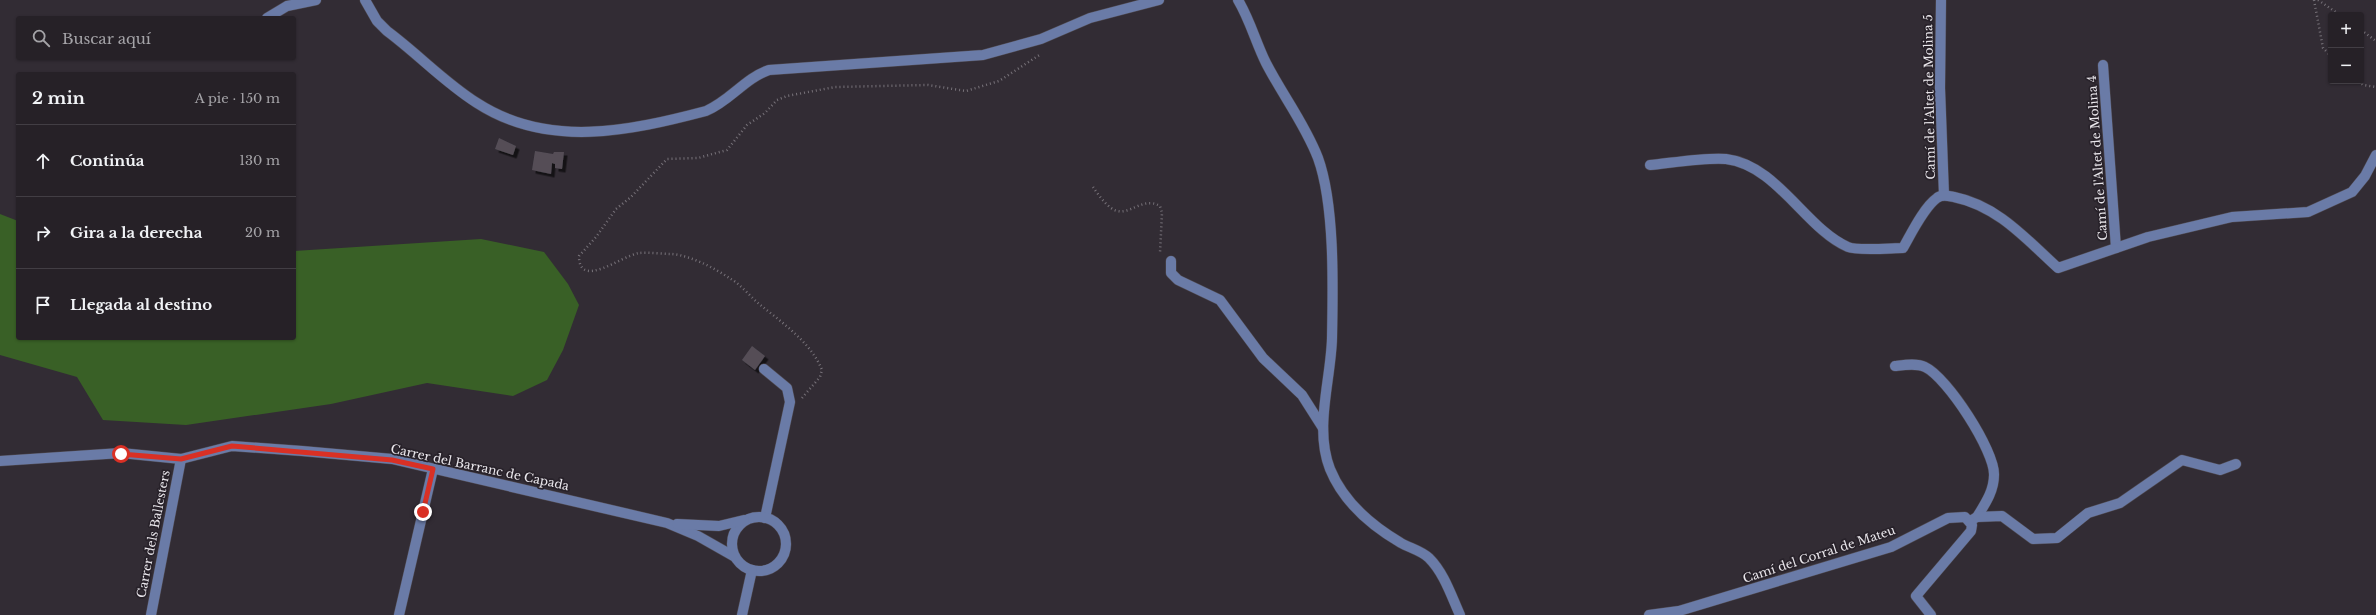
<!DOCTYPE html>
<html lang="es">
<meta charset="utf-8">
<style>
body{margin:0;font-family:"Libre Baskerville",serif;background:#2e292f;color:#f1f3f6}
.controls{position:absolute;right:12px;top:12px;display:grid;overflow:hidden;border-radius:4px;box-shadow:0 1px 3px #0004}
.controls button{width:36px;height:36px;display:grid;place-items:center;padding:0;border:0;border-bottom:1px solid #423e44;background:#262127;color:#f1f3f6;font:20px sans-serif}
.stop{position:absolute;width:12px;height:12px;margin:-9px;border:3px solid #d93025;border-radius:50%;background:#fff}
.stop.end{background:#d93025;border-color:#fff;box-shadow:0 1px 4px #0008}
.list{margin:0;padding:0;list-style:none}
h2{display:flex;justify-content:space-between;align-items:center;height:52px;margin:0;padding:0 16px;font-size:17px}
h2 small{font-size:13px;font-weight:400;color:#a4a3a7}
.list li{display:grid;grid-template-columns:26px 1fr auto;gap:12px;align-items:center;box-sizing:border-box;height:72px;padding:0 16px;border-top:1px solid #423e44}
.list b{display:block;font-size:15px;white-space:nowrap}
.list em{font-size:13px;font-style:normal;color:#a4a3a7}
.icon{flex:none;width:22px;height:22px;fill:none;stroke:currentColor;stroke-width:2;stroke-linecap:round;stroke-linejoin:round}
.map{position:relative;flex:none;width:2376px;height:615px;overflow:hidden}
.search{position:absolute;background:#262127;box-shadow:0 1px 3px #0004;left:16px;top:16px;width:280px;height:44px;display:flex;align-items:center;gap:10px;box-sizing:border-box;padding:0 14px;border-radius:4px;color:#a4a3a7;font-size:15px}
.panel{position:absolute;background:#262127;box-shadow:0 1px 3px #0004;left:16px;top:72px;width:280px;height:268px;border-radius:4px}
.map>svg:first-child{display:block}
.forest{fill:#396026}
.building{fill:#544e57;filter:url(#shadow)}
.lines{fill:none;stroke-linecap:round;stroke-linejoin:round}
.minor-casing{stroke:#4f4a51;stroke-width:11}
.path{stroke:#777279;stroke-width:2.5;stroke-dasharray:1 3;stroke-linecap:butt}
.minor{stroke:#6a7ba7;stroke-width:10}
.route{stroke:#d93025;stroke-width:5}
.labels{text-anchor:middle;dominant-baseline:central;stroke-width:3.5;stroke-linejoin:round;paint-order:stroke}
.street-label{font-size:12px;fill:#e9e6eb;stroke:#28222a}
</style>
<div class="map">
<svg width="2376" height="615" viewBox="0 0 2376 615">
<defs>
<filter id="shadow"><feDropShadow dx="3.5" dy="3.5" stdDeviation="0" flood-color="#0009"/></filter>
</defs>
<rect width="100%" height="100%" fill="#322c34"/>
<path class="forest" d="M0,214L18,221V338H294V251L481,239L544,252L568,284L579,305L563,350L547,380L513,396L427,383L331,404L186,425L103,420L77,377L0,355Z"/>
<g class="building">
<path d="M499,138L516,146L513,155L495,149Z"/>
<path d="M535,151L553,154L554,152H564L562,169L555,168V164L552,163L551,174L532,170Z"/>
<path d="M752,346L765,356L755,370L742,360Z"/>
</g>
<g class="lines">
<g class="minor-casing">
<g id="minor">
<path d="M365,0L377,21L387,31C418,54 445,83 477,103C548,149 630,131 706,111C730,101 745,78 769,70L983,55L1041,39L1090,18L1159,0"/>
<path d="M1238,0C1250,20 1256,43 1266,63C1283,96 1305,124 1318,158C1335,205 1333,288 1332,338C1331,380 1314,428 1330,469C1343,501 1372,526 1401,543C1410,548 1422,551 1429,558C1444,573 1451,595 1460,615"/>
<path d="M1941,0L1940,88L1944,195"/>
<path d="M267,18L287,6L316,0"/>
<path d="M2103,65L2116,248"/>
<path d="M1650,165C1671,163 1707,157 1726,159C1777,165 1806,229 1848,247C1857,251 1892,248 1903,248C1911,234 1924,207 1937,198C1942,194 1948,196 1954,197C1998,206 2026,239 2058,268L2148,237L2232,217L2308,212L2352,192L2365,176L2376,155"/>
<path d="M1171,261V273L1178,280L1220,300L1263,358L1302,395L1323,428"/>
<path d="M1895,366C1904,365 1917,363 1925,367C1947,377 1995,451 1994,475C1994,491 1985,504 1977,517"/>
<path d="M764,369L787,388L790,402L765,518"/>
<path d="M0,461L121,453L181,459L232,446L302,451L392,459L667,523L698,536L735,557"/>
<circle cx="759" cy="544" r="27"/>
<path d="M1970,521L1977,517L2002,516L2033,539L2057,538L2088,513L2120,503L2182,460L2220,470L2236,464"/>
<path d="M677,524L719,526L744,520"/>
<path d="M151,615L181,459"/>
<path d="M399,615L433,469"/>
<path d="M742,615L752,570"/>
<path d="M1649,615L1679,611L1891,547L1948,518L1965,517L1972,525L1971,531L1916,596L1931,615"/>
</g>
</g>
<g class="path">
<path d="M2314,0L2323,48L2331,56"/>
<path d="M2318,0L2340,15"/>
<path d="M2361,30L2376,41"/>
<path d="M2359,81L2363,85L2376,87"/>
<path d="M1093,187C1098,194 1104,203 1111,208C1128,220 1141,195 1160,206L1162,213L1160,253"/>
<path d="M802,398L820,377L822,370C811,342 781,322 758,303C749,295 741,285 731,279C714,268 692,256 672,254C662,254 649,252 639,253C621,256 579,290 579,256L596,237L616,209L631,197L667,159L698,158L727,150L747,125L765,113L777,100L787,96L835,87L928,85L966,91L999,81L1041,54"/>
</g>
<use href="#minor" class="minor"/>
</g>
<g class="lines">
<path class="route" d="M121,454L181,459L232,446L392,460L433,469L423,512"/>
</g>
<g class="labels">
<g class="street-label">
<text transform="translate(1929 97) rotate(-91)">Camí de l'Altet de Molina 5</text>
<text transform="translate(2097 158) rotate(-94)">Camí de l'Altet de Molina 4</text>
<text transform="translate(480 467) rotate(12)">Carrer del Barranc de Capada</text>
<text transform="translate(153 534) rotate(-79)">Carrer dels Ballesters</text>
<text transform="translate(1819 554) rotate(-18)">Camí del Corral de Mateu</text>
</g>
</g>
</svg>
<div class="controls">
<button>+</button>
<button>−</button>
</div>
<div class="stop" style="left:121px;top:454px"></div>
<div class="stop end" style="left:423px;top:512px"></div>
<div class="search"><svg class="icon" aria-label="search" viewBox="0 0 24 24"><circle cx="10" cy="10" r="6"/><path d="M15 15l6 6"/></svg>Buscar aquí</div>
<section class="panel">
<h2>2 min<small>A pie · 150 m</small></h2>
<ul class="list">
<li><svg class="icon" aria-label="ahead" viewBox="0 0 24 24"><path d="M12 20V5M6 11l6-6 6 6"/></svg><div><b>Continúa</b></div><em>130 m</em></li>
<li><svg class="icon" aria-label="right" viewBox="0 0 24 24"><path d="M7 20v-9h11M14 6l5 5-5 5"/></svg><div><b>Gira a la derecha</b></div><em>20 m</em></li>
<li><svg class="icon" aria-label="arrive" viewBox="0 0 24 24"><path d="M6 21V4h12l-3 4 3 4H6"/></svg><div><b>Llegada al destino</b></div></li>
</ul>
</section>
</div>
